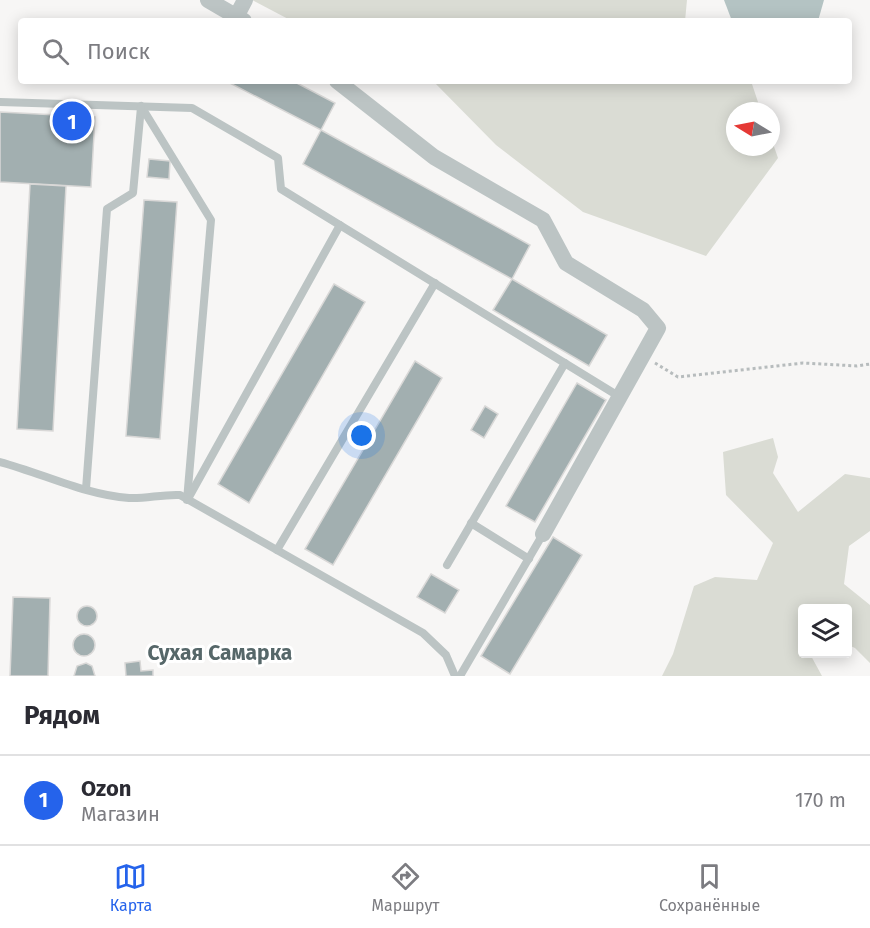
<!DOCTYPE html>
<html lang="ru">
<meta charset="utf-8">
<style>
body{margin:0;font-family:"Fira Sans",sans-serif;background:#f2f2f3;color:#2b2b33}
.controls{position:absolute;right:18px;bottom:18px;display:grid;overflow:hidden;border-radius:6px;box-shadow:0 3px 15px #0003}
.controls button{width:54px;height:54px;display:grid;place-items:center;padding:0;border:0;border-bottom:2px solid #e1e1e2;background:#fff;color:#2b2b33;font:30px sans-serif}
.compass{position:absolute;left:726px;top:102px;width:54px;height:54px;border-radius:50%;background:#fff;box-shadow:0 3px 15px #0003;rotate:280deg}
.you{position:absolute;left:362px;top:436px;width:21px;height:21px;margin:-15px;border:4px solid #fff;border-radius:50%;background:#1a73e8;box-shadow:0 0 0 9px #1a73e833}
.badge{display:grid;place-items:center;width:39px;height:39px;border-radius:50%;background:#2563eb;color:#fff;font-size:20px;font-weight:700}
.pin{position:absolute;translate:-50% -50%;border:3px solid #fff;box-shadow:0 2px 6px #0006}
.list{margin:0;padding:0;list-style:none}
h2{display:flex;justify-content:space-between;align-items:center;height:78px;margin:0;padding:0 24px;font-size:26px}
h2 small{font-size:20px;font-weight:400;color:#7c7c81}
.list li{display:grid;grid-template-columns:39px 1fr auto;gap:18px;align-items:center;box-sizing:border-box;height:90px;padding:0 24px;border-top:2px solid #e1e1e2}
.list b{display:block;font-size:22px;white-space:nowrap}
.list p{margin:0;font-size:20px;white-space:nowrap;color:#7c7c81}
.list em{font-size:20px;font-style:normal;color:#7c7c81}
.icon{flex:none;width:33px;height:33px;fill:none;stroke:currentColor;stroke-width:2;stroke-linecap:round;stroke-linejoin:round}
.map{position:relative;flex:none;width:870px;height:676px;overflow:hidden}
.search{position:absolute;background:#fff;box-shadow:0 3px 15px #0003;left:18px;right:18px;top:18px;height:66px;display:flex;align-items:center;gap:15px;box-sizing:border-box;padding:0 21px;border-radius:6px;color:#7c7c81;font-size:22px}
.sheet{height:168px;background:#fff}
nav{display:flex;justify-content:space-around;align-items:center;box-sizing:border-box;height:84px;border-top:2px solid #e1e1e2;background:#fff;font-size:16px;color:#7c7c81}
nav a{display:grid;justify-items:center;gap:3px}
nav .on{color:#2563eb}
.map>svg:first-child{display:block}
.green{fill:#dadcd4}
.water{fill:#b4c3c3}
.building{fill:#a2afb0;stroke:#d9d8d7;stroke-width:1.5}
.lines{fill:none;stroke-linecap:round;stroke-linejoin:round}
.path{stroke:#b7bcbd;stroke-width:3;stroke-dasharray:3 3;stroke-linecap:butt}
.lane{stroke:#bcc4c4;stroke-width:8}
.street{stroke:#bcc4c4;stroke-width:16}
.labels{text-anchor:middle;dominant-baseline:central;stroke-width:6;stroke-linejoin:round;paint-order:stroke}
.district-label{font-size:21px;font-weight:bold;fill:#566769;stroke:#fff}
</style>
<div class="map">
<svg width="870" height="676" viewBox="0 0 870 676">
<rect width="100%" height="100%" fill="#f7f6f5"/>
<g class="green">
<path d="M252,0H687L685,21H292Z"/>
<path d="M433,81H751L761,111H735V147H771V138L778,158L706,256L583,212L496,145Z"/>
<path d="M773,438L778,457L773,473L798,512L845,474L870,478V531L849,546L844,584L870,605V663L855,648L848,645V608H802V654H810L822,676H662L673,654L694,586L715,577L757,580L773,543L726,495L723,452Z"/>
</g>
<path class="water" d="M724,0H824L818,21H732Z"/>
<g class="building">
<path d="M226,81H293L335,103L321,130Z"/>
<path d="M0,112L95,117L91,187L0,182Z"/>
<path d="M321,130L530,245L512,279L303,164Z"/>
<path d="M149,159L170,161L169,179L147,177Z"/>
<path d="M30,184L66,186L53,431L17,429Z"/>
<path d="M144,200L177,202L160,439L126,436Z"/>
<path d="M512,279L607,335L589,366L493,310Z"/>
<path d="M334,284L365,302L249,503L218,484Z"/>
<path d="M415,361L442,378L333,565L305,549Z"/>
<path d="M577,383L606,400L535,522L506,506Z"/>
<path d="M485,406L498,414L484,438L471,430Z"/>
<path d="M553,537L582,555L510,674L481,656Z"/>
<path d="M431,574L459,590L445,613L417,597Z"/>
<path d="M13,597L50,598L48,676H10Z"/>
<circle cx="87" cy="616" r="10"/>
<circle cx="84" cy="645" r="11"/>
<path d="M140,661L141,671L153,670V676H126L125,663Z"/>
<path d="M86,663L92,666L95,676H74L77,666Z"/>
</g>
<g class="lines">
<path class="path" d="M655,363L678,377L803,363L857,366L870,364"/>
<g class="lane">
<path d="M0,102L192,108L278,158L281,189L620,397"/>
<path d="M141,106L211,220L187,500"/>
<path d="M0,462C42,473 85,495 129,498C146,499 162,494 180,495L423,633L446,655L455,676"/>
<path d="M86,489L107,209L133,193L141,107"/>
<path d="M189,497L340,225"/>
<path d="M471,523L529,559"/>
<path d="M277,550L435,283"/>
<path d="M447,565L565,363"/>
<path d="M460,676L543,534"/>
</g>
<g class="street">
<path d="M208,0L244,21"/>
<path d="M236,17L245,0"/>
<path d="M337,81L434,157L543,220L566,263L643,310L658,328L543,534"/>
</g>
</g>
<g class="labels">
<g class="district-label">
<text x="220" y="653">Сухая Самарка</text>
</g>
</g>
</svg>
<div class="controls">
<button><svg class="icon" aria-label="layers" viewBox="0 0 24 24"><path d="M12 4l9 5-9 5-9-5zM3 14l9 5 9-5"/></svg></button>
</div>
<svg class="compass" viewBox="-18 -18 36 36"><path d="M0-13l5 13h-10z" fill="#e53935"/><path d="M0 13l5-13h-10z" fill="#7c7c81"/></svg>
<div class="you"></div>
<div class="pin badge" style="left:72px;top:121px">1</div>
<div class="search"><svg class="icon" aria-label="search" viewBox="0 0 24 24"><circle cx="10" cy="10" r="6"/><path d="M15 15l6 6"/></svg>Поиск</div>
</div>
<section class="sheet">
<h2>Рядом<small></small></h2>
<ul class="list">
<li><span class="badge">1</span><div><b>Ozon</b><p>Магазин</p></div><em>170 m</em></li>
</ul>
</section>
<nav>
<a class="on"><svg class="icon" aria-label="map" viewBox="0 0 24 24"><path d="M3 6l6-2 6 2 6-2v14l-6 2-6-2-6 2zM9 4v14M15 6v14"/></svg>Карта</a>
<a><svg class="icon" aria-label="directions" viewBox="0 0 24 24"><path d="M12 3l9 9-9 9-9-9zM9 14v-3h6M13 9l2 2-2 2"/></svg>Маршрут</a>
<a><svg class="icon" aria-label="saved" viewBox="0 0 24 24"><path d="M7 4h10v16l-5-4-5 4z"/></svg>Сохранённые</a>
</nav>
